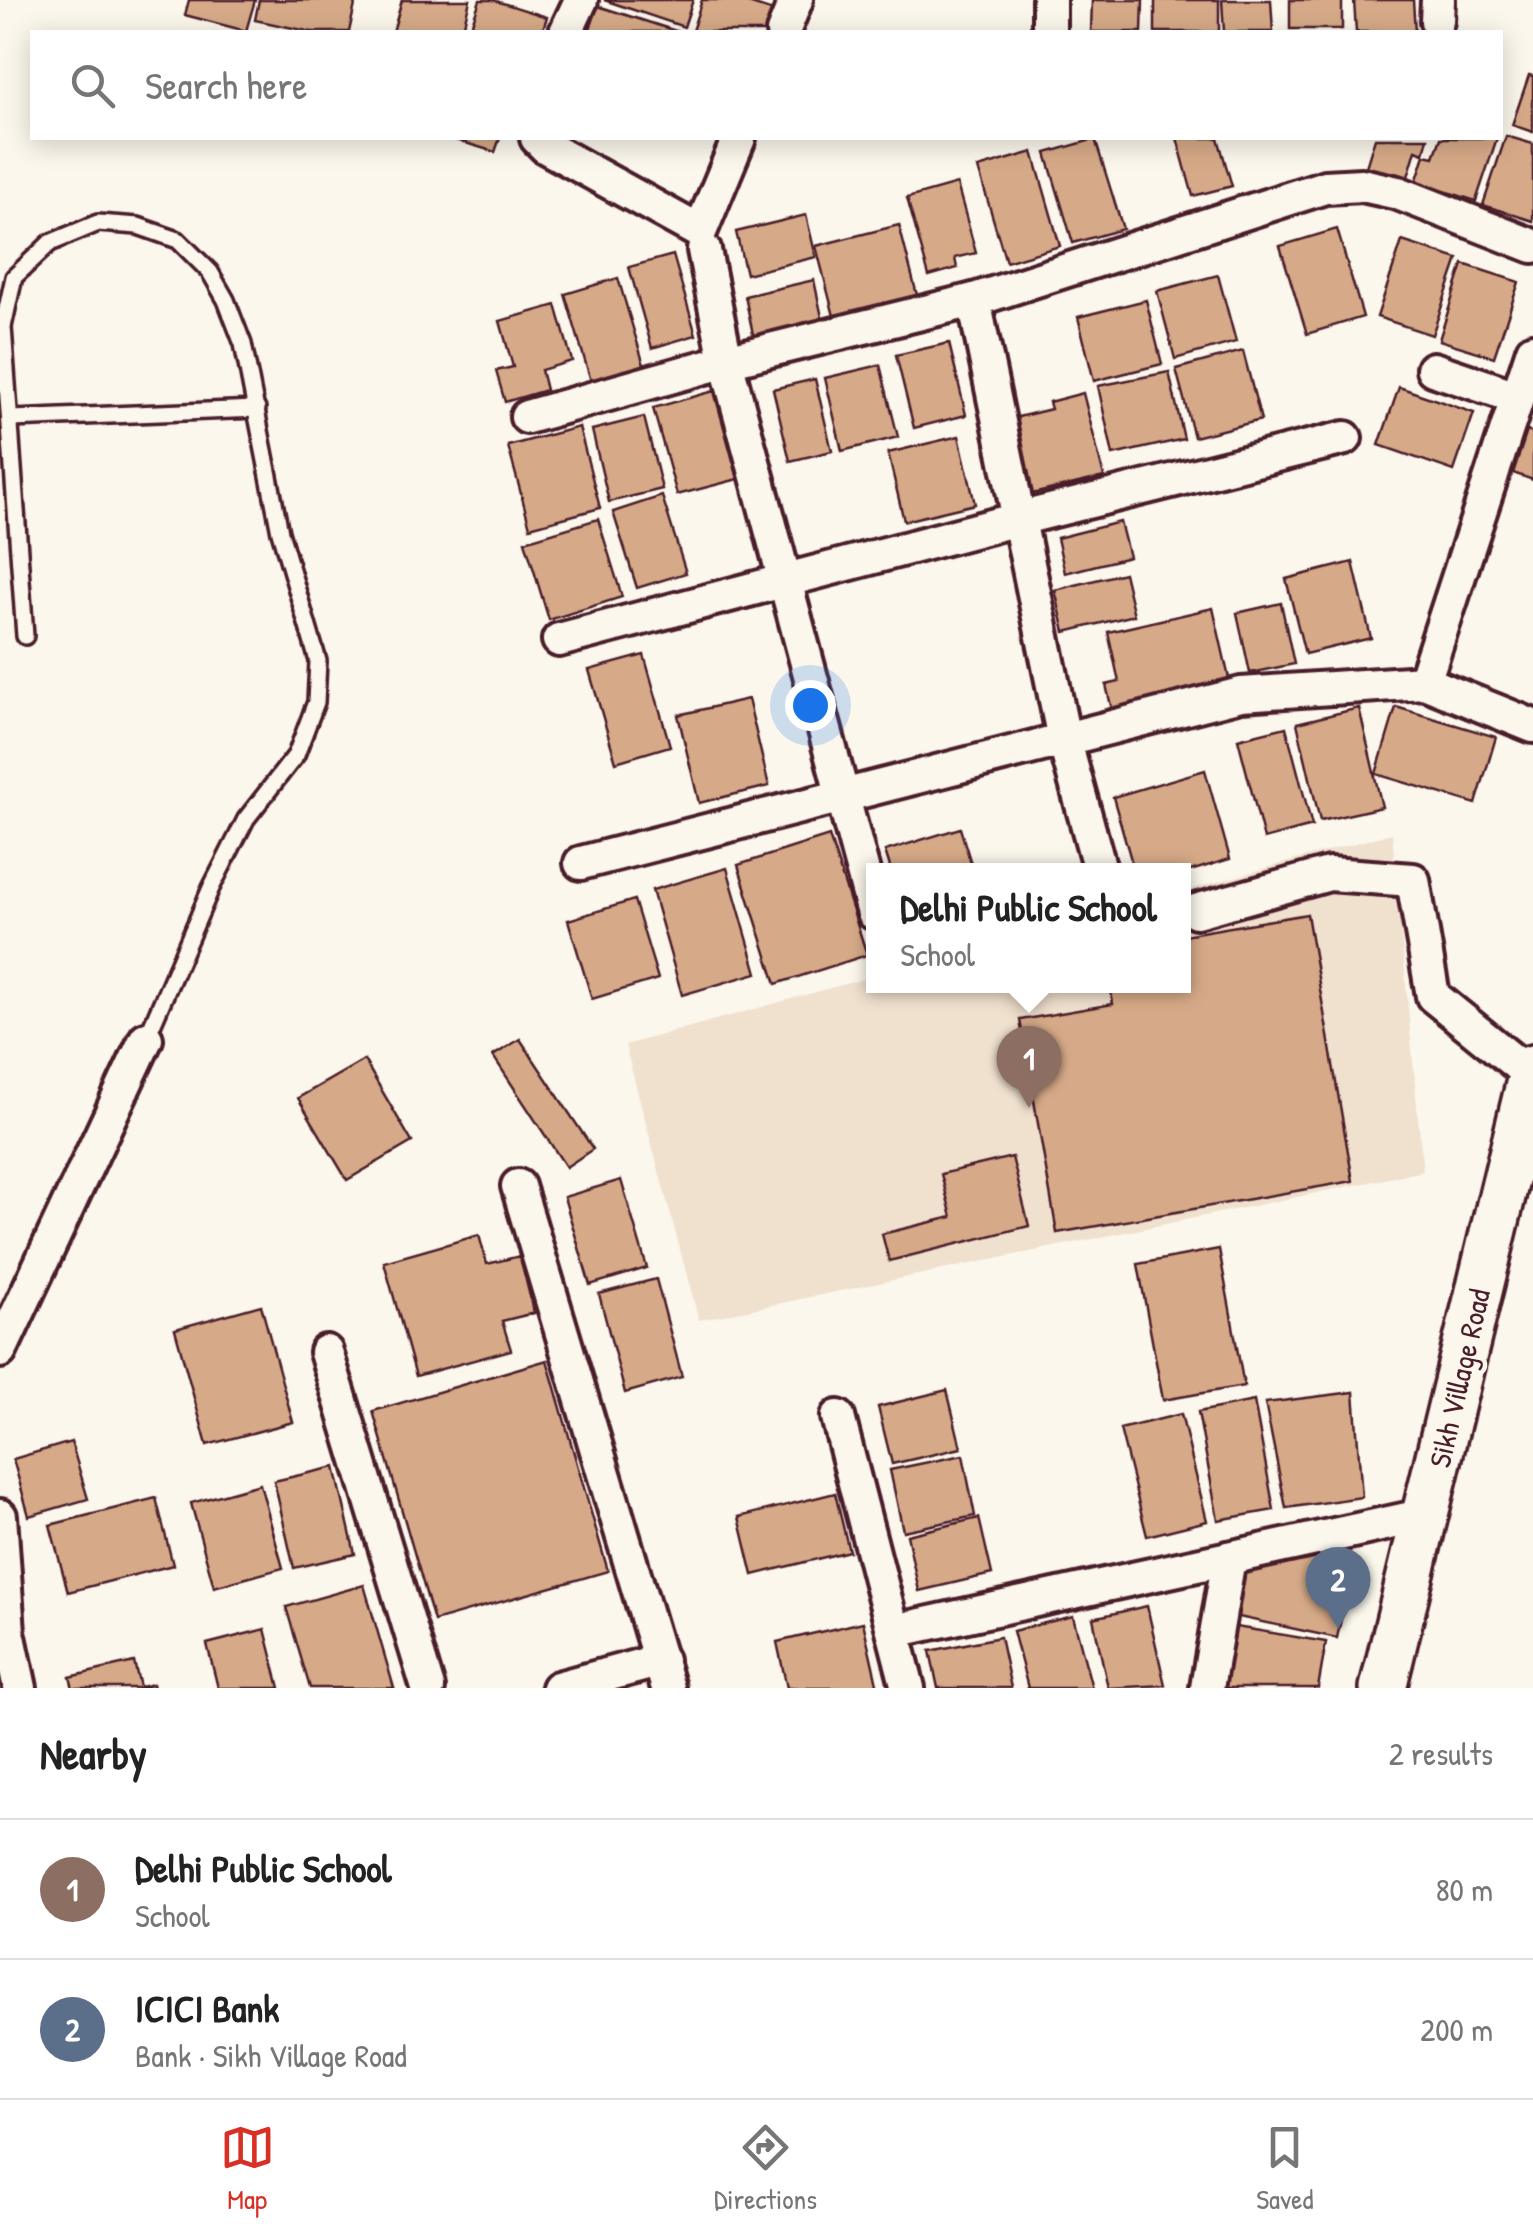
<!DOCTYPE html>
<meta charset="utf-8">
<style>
body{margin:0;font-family:"Patrick Hand",sans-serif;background:#f2f2f2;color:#222}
.you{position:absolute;left:810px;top:705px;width:35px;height:35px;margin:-25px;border:8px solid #fff;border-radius:50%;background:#1a73e8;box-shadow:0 0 0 15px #1a73e833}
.badge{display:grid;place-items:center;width:65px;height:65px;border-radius:50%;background:#d93025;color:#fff;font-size:32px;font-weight:700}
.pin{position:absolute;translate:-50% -82px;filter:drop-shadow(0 2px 5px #0008)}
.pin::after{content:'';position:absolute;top:52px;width:35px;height:30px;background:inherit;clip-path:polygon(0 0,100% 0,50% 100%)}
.popup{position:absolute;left:866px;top:863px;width:325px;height:130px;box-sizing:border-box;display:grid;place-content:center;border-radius:0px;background:#fff;filter:drop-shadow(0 2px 8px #0005);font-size:32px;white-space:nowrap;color:#767676}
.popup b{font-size:38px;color:#222}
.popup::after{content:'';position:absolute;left:50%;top:100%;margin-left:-20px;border:20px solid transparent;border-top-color:#fff}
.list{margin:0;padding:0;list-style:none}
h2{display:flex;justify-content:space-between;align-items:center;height:130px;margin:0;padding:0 40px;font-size:42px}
h2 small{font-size:32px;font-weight:400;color:#767676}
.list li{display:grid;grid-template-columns:65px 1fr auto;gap:30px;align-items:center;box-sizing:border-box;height:140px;padding:0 40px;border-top:2px solid #e0e0e0}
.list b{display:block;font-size:38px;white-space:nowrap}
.list p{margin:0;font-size:32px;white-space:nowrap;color:#767676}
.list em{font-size:32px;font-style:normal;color:#767676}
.icon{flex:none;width:55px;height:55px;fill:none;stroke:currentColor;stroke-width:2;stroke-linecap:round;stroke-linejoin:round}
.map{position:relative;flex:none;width:1533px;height:1688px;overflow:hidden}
.search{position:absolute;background:#fff;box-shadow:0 5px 25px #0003;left:30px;right:30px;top:30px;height:110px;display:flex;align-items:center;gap:25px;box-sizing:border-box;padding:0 35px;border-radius:0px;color:#767676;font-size:38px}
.sheet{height:410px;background:#fff}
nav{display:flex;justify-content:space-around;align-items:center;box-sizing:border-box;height:140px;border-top:2px solid #e0e0e0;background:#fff;font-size:28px;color:#767676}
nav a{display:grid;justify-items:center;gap:5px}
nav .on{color:#d93025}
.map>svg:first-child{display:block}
.built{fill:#f0e0ce}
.building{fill:#d6aa88;stroke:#4a1f2b;stroke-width:2.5}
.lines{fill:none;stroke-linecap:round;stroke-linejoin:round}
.lane-casing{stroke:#4a1f2b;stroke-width:22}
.street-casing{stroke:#4a1f2b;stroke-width:40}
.secondary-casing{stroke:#4a1f2b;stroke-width:52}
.lane{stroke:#fbf7ec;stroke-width:15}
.street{stroke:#fbf7ec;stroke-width:32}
.secondary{stroke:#fbf7ec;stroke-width:45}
.labels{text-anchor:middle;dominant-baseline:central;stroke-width:9;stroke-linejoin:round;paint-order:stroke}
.street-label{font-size:30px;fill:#4a1f2b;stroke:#fbf7ec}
</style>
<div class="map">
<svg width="1533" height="1688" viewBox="0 0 1533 1688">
<rect width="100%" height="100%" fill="#fbf7ec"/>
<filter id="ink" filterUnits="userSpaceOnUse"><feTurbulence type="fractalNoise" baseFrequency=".01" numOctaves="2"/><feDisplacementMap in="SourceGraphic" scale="20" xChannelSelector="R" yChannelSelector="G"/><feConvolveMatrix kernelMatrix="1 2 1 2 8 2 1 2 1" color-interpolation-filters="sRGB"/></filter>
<g filter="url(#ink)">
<path class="built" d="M1392,833L1423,1171L699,1320L625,1045L874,976V986H1184V891Z"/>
<g class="building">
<path d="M189,0H255L246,31L185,15Z"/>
<path d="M259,0H356L349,32H312L255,20Z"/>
<path d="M402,0H470L462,32H393Z"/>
<path d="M480,0H493L547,17L542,32H469Z"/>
<path d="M604,0H693L684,27Z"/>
<path d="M702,0H739L776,12L769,32H697L692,31Z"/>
<path d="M1092,0H1143L1142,32H1091Z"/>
<rect x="1155" y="0" width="64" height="32"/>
<path d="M1222,0H1271L1273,32H1224Z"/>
<rect x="1290" y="0" width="52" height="29"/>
<path d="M1354,0H1413L1415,32H1356Z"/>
<path d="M598,6L679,32H589Z"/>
<path d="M1529,75L1533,76V132L1512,125Z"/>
<path d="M1506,136L1533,144V221L1483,205Z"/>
<path d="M449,138H500L495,152Z"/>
<path d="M1177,138H1218L1232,186L1193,196Z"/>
<path d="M1375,138H1428L1424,153L1416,150L1407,180L1366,167Z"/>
<path d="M1441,138H1497L1476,201L1416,182L1425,155L1434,157Z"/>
<path d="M1095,139L1123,229L1073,243L1046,153Z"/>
<path d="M1033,152L1060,246L1006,262L978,168Z"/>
<path d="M957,184L976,253L955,258L957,268L929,276L907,198Z"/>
<path d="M806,215L816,257L746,274L736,232Z"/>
<path d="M899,225L918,299L835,320L816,246Z"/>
<path d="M1337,229L1363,317L1307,334L1280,246Z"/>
<path d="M1402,241L1458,259L1432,335L1377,317Z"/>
<path d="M673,255L696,335L652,348L629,267Z"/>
<path d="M1463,264L1519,282L1494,357L1439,340Z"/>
<path d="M1218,275L1236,342L1175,359L1157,291Z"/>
<path d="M618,278L644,365L591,381L565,294Z"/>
<path d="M814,280L823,322L754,339L745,296Z"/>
<path d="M1146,300L1162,364L1094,381L1078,317Z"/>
<path d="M556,305L572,361L541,370L546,390L505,402L496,371L513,367L500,321Z"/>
<path d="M949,343L966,415L914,428L896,355Z"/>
<path d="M1243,351L1261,420L1194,437L1176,369Z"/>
<path d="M880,365L898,437L842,451L825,378Z"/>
<path d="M1169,372L1184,439L1113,455L1098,386Z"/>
<path d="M815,379L832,451L790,461L773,389Z"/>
<path d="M1399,387L1474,413L1454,471L1379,445Z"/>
<path d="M714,391L738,479L677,495L653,408Z"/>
<path d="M1083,393L1104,477L1032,494L1014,418L1051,409L1049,402Z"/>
<path d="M644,417L662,489L609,502L592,430Z"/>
<path d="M579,427L600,508L530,527L508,446Z"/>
<path d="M1527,431L1533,433V480L1513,473Z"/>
<path d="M959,436L975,504L904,521L888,453Z"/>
<path d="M662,496L686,573L637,588L613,512Z"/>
<path d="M598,519L622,597L549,620L525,541Z"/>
<path d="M1120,522L1129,557L1065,573L1057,538Z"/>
<path d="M1353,562L1371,638L1305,654L1286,579Z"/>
<path d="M1124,573L1134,615L1065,632L1055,590Z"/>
<path d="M1281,603L1294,664L1250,673L1237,613Z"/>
<path d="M1213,608L1231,687L1113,714L1106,685L1119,682L1108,632Z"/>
<path d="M644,655L670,746L616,762L589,670Z"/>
<path d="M748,699L769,786L699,803L678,715Z"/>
<path d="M1396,707L1496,737L1476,804L1376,774Z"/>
<path d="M1359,708L1382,807L1320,821L1297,723Z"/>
<path d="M1286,727L1312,826L1264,839L1238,739Z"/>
<path d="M1205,770L1230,859L1184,873L1134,870L1113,797Z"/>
<path d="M960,828L973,870H891L885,851Z"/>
<path d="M829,836L867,955L776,984L738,865Z"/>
<path d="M727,868L757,973L682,995L652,890Z"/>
<path d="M634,900L658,979L592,999L568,920Z"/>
<path d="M1307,914L1353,1181L1057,1233L1020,1020L1113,1004L1110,986H1184V935Z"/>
<path d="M520,1039L593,1149L566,1167L493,1056Z"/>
<path d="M364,1060L412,1142L347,1180L298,1098Z"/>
<path d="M1012,1157L1029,1226L889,1261L882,1234L952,1217L941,1174Z"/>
<path d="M621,1180L647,1268L590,1285L564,1197Z"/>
<path d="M479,1235L487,1264L520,1256L534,1313L502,1321L511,1350L416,1376L384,1262Z"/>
<path d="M1219,1249L1244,1386L1163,1400L1138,1264Z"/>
<path d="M656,1279L682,1377L625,1393L599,1294Z"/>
<path d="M261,1305L293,1422L207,1445L175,1329Z"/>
<path d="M547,1360L608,1571L434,1621L373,1411Z"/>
<path d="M947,1390L961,1448L892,1464L878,1407Z"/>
<path d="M1354,1392L1362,1497L1286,1508L1265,1403Z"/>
<path d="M1254,1401L1274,1510L1218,1520L1198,1412Z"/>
<path d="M1181,1414L1207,1521L1147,1536L1120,1429Z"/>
<path d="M71,1442L88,1499L29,1516L13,1459Z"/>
<path d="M963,1455L975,1516L903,1531L890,1470Z"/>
<path d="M335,1467L355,1554L294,1568L274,1481Z"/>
<path d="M260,1484L283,1568L214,1587L191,1503Z"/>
<path d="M835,1493L849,1551L753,1575L739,1517Z"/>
<path d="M156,1498L173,1565L68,1592L50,1525Z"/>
<path d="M979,1518L992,1574L919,1591L907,1535Z"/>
<path d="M1280,1552L1354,1558L1337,1638L1234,1616L1237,1579L1254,1561Z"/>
<path d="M364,1585L394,1688H310L286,1607Z"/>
<path d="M1147,1606L1165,1685L1108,1688L1093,1618Z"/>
<path d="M1073,1616L1092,1688H1028L1013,1631Z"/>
<path d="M863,1622L878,1688H787L777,1642Z"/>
<path d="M1230,1626L1326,1642L1318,1688H1219Z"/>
<path d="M265,1629L280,1688H218L207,1644Z"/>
<path d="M1000,1637L1011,1688H938L930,1651Z"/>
<path d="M134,1662L140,1687L153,1684L154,1688H73L70,1677Z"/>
</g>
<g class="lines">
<g class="lane-casing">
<g id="lane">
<path d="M12,419L257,409"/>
<path d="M25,636L3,327L14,277L50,243L98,223L138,226L178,240L210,272L226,300L243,344L280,532L318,661L316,702L296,755L246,819L211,888L146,1039"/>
</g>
</g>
<g class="street-casing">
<g id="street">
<path d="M1437,21L1438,0"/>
<path d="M566,32L581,0"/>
<path d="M783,32L796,0"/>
<path d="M1049,32V0"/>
<path d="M537,138L546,147L700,232L739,138"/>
<path d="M704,250L726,361L874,913"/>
<path d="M974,300L1064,739L1100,870"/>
<path d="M1433,369L1516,397"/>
<path d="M527,417L726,361L974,300L1325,187L1362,185L1398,193L1533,246"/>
<path d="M559,640L1018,519L1345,438"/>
<path d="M1424,682L1533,350"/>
<path d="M581,863L1241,694L1424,682L1533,726"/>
<path d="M1196,911L1329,874L1413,880L1433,996L1533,1077"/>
<path d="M518,1186L668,1688"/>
<path d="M0,1351L146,1039"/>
<path d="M326,1352L428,1688"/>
<path d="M838,1417L908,1688"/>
<path d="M0,1516L8,1632L20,1688"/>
<path d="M894,1631L1426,1515"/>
<path d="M558,1688L661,1660"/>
<path d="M1207,1688L1229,1558"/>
</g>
</g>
<g class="secondary-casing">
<path id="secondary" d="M1383,1688L1533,1068"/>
</g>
<use href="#lane" class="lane"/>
<use href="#street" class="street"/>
<use href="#secondary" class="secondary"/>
</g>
</g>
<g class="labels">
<g class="street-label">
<text transform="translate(1459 1378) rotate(-77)">Sikh Village Road</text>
</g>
</g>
</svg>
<div class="you"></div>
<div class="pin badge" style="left:1029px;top:1108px;background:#8d6e63">1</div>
<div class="popup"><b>Delhi Public School</b>School</div>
<div class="pin badge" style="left:1338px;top:1629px;background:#5c6f8a">2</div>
<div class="search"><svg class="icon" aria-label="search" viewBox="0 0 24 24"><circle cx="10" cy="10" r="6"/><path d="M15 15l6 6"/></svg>Search here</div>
</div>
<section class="sheet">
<h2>Nearby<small>2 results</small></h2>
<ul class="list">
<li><span class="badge" style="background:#8d6e63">1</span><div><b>Delhi Public School</b><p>School</p></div><em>80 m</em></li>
<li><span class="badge" style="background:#5c6f8a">2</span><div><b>ICICI Bank</b><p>Bank · Sikh Village Road</p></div><em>200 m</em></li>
</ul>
</section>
<nav>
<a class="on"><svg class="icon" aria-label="map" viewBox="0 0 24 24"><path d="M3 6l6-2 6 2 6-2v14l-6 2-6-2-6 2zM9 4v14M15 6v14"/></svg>Map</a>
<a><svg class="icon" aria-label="directions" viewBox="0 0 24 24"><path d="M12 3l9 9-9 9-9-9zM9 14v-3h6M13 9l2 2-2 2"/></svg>Directions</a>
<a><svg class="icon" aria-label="saved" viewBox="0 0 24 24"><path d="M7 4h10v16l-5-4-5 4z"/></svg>Saved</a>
</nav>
